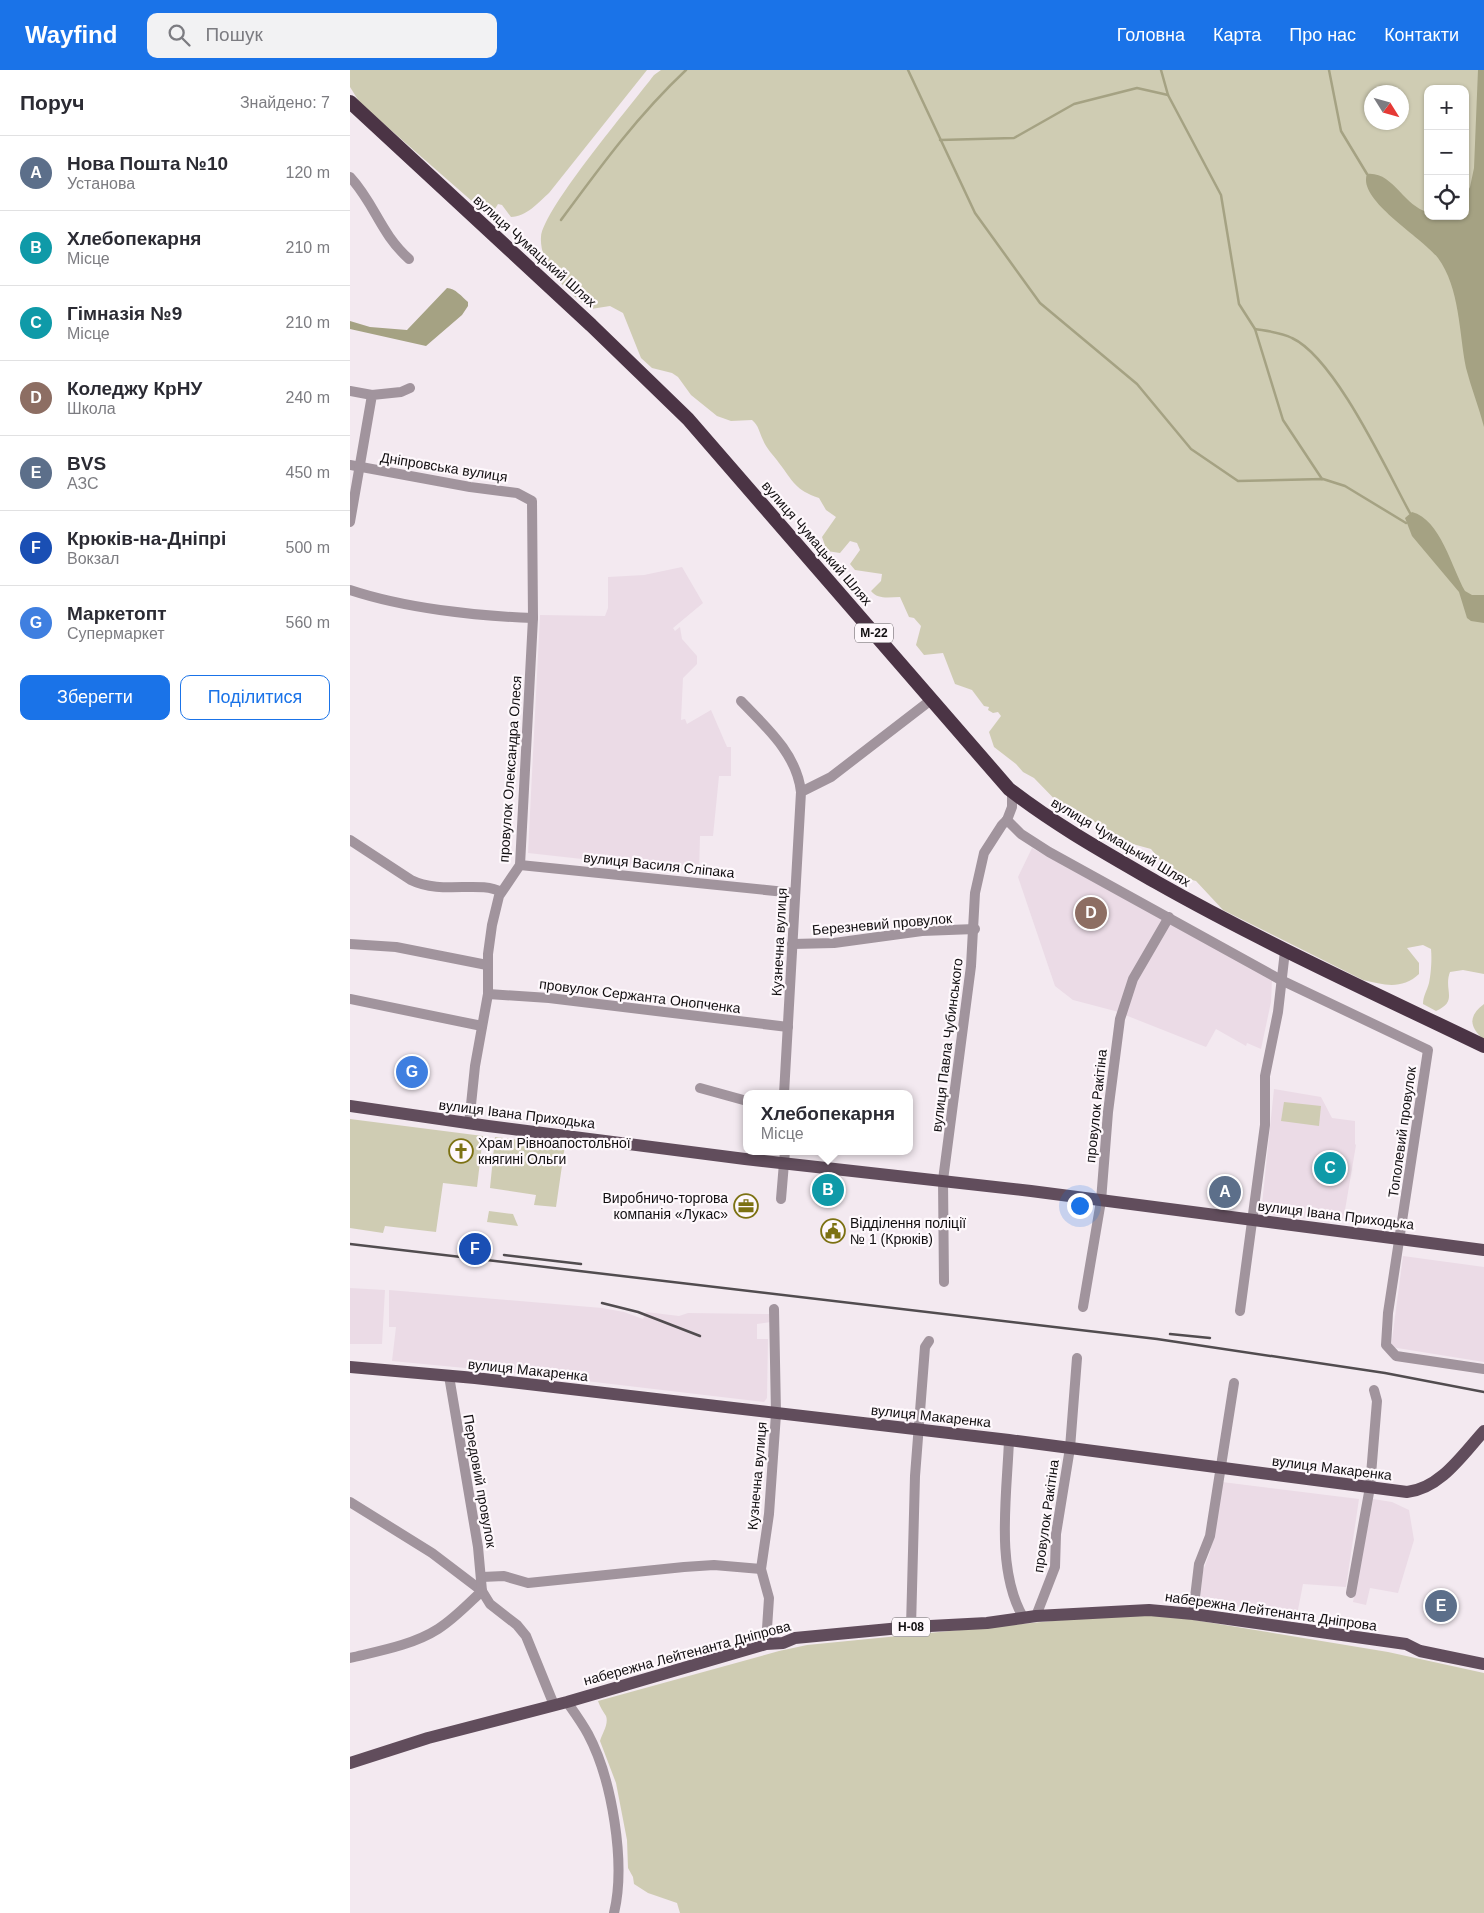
<!DOCTYPE html>
<html lang="uk">
<meta charset="utf-8">
<style>
body{margin:0;font-family:Arial,sans-serif;background:#f2f2f3;color:#2b2b33}
.controls{position:absolute;right:15px;top:15px;display:grid;overflow:hidden;border-radius:10px;box-shadow:0 1px 4px #0004}
.controls button{width:45px;height:45px;display:grid;place-items:center;padding:0;border:0;border-bottom:1px solid #e1e1e2;background:#fff;color:#2b2b33;font:25px sans-serif}
.compass{position:absolute;left:1014px;top:15px;width:45px;height:45px;border-radius:50%;background:#fff;box-shadow:0 1px 4px #0004;rotate:127deg}
.you{position:absolute;left:729px;top:1135px;width:18px;height:18px;margin:-12px;border:4px solid #fff;border-radius:50%;background:#1a73e8;box-shadow:0 0 0 8px #1a73e833}
.badge{display:grid;place-items:center;width:32px;height:32px;border-radius:50%;background:#1a73e8;color:#fff;font-size:16px;font-weight:700}
.pin{position:absolute;translate:-50% -50%;border:2px solid #fff;box-shadow:0 1px 5px #0006}
.popup{position:absolute;left:393px;top:1020px;width:170px;height:65px;box-sizing:border-box;display:grid;place-content:center;border-radius:10px;background:#fff;filter:drop-shadow(0 1px 4px #0005);font-size:16px;white-space:nowrap;color:#7c7c81}
.popup b{font-size:19px;color:#2b2b33}
.popup::after{content:'';position:absolute;left:50%;top:100%;margin-left:-10px;border:10px solid transparent;border-top-color:#fff}
.list{margin:0;padding:0;list-style:none}
h2{display:flex;justify-content:space-between;align-items:center;height:65px;margin:0;padding:0 20px;font-size:21px}
h2 small{font-size:16px;font-weight:400;color:#7c7c81}
.list li{display:grid;grid-template-columns:32px 1fr auto;gap:15px;align-items:center;box-sizing:border-box;height:75px;padding:0 20px;border-top:1px solid #e1e1e2}
.list b{display:block;font-size:19px;white-space:nowrap}
.list p{margin:0;font-size:16px;white-space:nowrap;color:#7c7c81}
.list em{font-size:16px;font-style:normal;color:#7c7c81}
.actions{display:flex;gap:10px;padding:15px 20px}
.actions a{flex:1;padding:11px 0;border:1px solid #1a73e8;border-radius:10px;text-align:center;font-size:18px;color:#1a73e8}
.actions .main{background:#1a73e8;color:#fff}
.icon{flex:none;width:28px;height:28px;fill:none;stroke:currentColor;stroke-width:2;stroke-linecap:round;stroke-linejoin:round}
.map{position:relative;flex:none;width:1134px;height:1843px;overflow:hidden}
header{display:flex;align-items:center;gap:30px;box-sizing:border-box;height:70px;padding:0 25px;background:#1a73e8;color:#fff}
header strong{font-size:24px}
nav{display:flex;gap:28px;margin-inline-start:auto;font-size:18px}
.search{width:350px;height:45px;background:#f2f2f3;display:flex;align-items:center;gap:12px;box-sizing:border-box;padding:0 18px;border-radius:10px;color:#7c7c81;font-size:19px}
main{display:flex}
aside{flex:1;background:#fff}
.map>svg:first-child{display:block}
.built{fill:#ebdbe6}
.green{fill:#cfccb3;fill-rule:evenodd}
.water{fill:#a5a283}
.lines{fill:none;stroke-linecap:round;stroke-linejoin:round}
.stream{stroke:#a5a283;stroke-width:2.5}
.minor{stroke:#a1949d;stroke-width:10}
.major{stroke:#614d5c;stroke-width:12}
.highway{stroke:#4b3445;stroke-width:14}
.rail{stroke:#514c4f;stroke-width:2.5}
.labels{text-anchor:middle;dominant-baseline:central;stroke-width:4.5;stroke-linejoin:round;paint-order:stroke}
.shield{fill:#fef8fc;stroke:#595558;stroke-width:1}
.shield-label{font-size:12px;font-weight:bold;fill:#120f11}
.street-label{font-size:14px;fill:#120f11;stroke:#fef8fc}
.poi-label{font-size:14px;fill:#120f11;stroke:#fef8fc;text-anchor:start}
</style>
<header>
<strong>Wayfind</strong>
<div class="search"><svg class="icon" aria-label="search" viewBox="0 0 24 24"><circle cx="10" cy="10" r="6"/><path d="M15 15l6 6"/></svg>Пошук</div>
<nav><a>Головна</a><a>Карта</a><a>Про нас</a><a>Контакти</a></nav>
</header>
<main>
<aside>
<h2>Поруч<small>Знайдено: 7</small></h2>
<ul class="list">
<li><span class="badge" style="background:#5c6f8a">A</span><div><b>Нова Пошта №10</b><p>Установа</p></div><em>120 m</em></li>
<li><span class="badge" style="background:#0f9aa8">B</span><div><b>Хлебопекарня</b><p>Місце</p></div><em>210 m</em></li>
<li><span class="badge" style="background:#0f9aa8">C</span><div><b>Гімназія №9</b><p>Місце</p></div><em>210 m</em></li>
<li><span class="badge" style="background:#8d6e63">D</span><div><b>Коледжу КрНУ</b><p>Школа</p></div><em>240 m</em></li>
<li><span class="badge" style="background:#5c6f8a">E</span><div><b>BVS</b><p>АЗС</p></div><em>450 m</em></li>
<li><span class="badge" style="background:#1a4fb4">F</span><div><b>Крюків-на-Дніпрі</b><p>Вокзал</p></div><em>500 m</em></li>
<li><span class="badge" style="background:#3f7fe0">G</span><div><b>Маркетопт</b><p>Супермаркет</p></div><em>560 m</em></li>
</ul>
<div class="actions"><a class="main">Зберегти</a><a>Поділитися</a></div>
</aside>
<div class="map">
<svg width="1134" height="1843" viewBox="0 0 1134 1843">
<rect width="100%" height="100%" fill="#f3e9f0"/>
<g class="built">
<path d="M332,497L353,533L323,558L325,561L330,557L332,569L347,586V594L333,608L331,650L335,649L337,654L361,640L377,677H381V706H369L363,766H350L349,802L178,783L190,545L255,546L258,538V507L294,505Z"/>
<path d="M682,778L922,910L921,932L911,979L897,973L896,976L866,959L856,977L765,941L723,930L705,916L668,807Z"/>
<path d="M924,1019L971,1027L982,1048L1005,1051V1074L1006,1075L993,1152L911,1144Z"/>
<path d="M1053,1186L1134,1197V1292L1041,1277Z"/>
<path d="M0,1218L35,1220L32,1274H0Z"/>
<path d="M39,1220L252,1238L274,1242L293,1249L296,1242L329,1246L338,1243L420,1244L421,1252L407,1254V1269H418L417,1328L414,1332L168,1303L42,1291L46,1257H39Z"/>
<path d="M872,1412L1009,1429L996,1517L953,1514L947,1545L850,1531L853,1501L860,1482Z"/>
<path d="M1023,1429L1042,1432L1059,1440L1064,1470L1048,1523L1020,1518L1016,1535L1003,1532Z"/>
</g>
<g class="green">
<path d="M0,0H297L199,123C189,132 176,147 161,147L152,135L148,134L140,147L10,33L0,17Z"/>
<path d="M311,0H1134V904L1113,900L1100,902C1093,920 1109,931 1086,941L1073,934C1073,926 1077,921 1079,913C1081,904 1082,889 1081,879L1073,875L1057,878L1069,893V904C1052,920 1034,915 1013,910L873,840L846,811L822,805L801,779L768,770L747,753L730,745L719,744L684,708L673,702L666,694L644,677L639,662L651,646L648,642L643,643L638,640L639,637L634,636L622,620L605,614L593,583L574,585L566,575L571,556L564,548L559,547L550,527C540,527 528,530 521,521L531,511L532,504L505,500L500,494L510,480L507,473L500,471L490,483L477,481L472,467L486,447L476,440L469,428C445,420 443,411 429,393C424,386 416,378 413,370C409,362 409,356 402,350L381,351L367,346L341,325L328,307L322,303L302,298L291,288L273,243L260,236L241,239C219,225 189,195 191,167C193,139 283,33 304,5ZM1078,19H1115V146H1078ZM1022,22H1052V52H1022Z"/>
<path d="M1134,934V970C1119,957 1118,946 1134,934Z"/>
<path d="M934,1032L971,1036L969,1056L931,1051Z"/>
<path d="M0,1049L133,1066L127,1117L93,1113L86,1162L35,1156L33,1163L0,1158Z"/>
<path d="M145,1067L215,1075L206,1137L184,1135L186,1125L140,1118Z"/>
<path d="M139,1141L163,1144L168,1156L137,1152Z"/>
<path d="M797,1544L826,1547L1038,1582L1134,1603V1843H330L327,1833L298,1823L284,1814L283,1807L278,1798L277,1770L266,1713L250,1671C252,1664 259,1654 256,1646C253,1641 250,1637 248,1631L429,1581L457,1575L743,1547Z"/>
</g>
<g class="water">
<path d="M1128,0H1134V357C1129,337 1121,318 1116,298C1109,263 1110,218 1088,188C1072,167 1007,130 1017,104C1043,101 1054,137 1078,142V146H1115V126L1120,117L1124,98Z"/>
<path d="M97,218C105,218 112,227 118,232V236L112,245L76,276L0,259V251L20,257L57,260Z"/>
<path d="M1062,442C1090,449 1102,498 1115,521L1122,525H1134V553L1121,551L1117,548L1109,522L1062,466L1055,448Z"/>
</g>
<g class="lines">
<g class="stream">
<path d="M558,0L625,143L690,233L787,314L841,379L888,411L973,409L995,416L1056,453"/>
<path d="M811,0L818,25L871,125L889,234L905,259C917,261 930,262 942,268C985,288 1036,399 1060,443"/>
<path d="M979,0L991,61L1017,104"/>
<path d="M590,70L664,68L724,34L787,18L818,25"/>
<path d="M211,150C250,97 288,45 336,0"/>
<path d="M905,259L933,350L972,409"/>
</g>
<g class="minor">
<path d="M0,107C25,134 30,163 59,189"/>
<path d="M0,321L22,325"/>
<path d="M0,395L120,417L167,423L182,431L183,548L170,795L149,826L142,855L138,884V924L125,996L119,1054"/>
<path d="M0,452L22,325L51,322L60,318"/>
<path d="M0,520C54,538 125,546 183,548"/>
<path d="M391,631C416,657 447,684 451,722"/>
<path d="M657,750L671,764L699,782L931,910L1078,980L1038,1243L1036,1275L1046,1286L1134,1299"/>
<path d="M657,750L662,737V721"/>
<path d="M0,770L61,810C91,825 131,810 151,822"/>
<path d="M170,795L445,823"/>
<path d="M0,874L46,877L137,895"/>
<path d="M442,874L484,873L572,861L625,859"/>
<path d="M138,924L199,928L438,957"/>
<path d="M0,929L132,956"/>
<path d="M350,1018L397,1031"/>
<path d="M434,1024L451,722L481,707L581,630"/>
<path d="M431,1129L435,1081"/>
<path d="M594,1212L593,1110L621,896L625,823L634,783L652,755L657,750"/>
<path d="M733,1237L751,1131L758,1042L770,949L783,909L819,847"/>
<path d="M890,1241L915,1055V1006L928,942L935,881"/>
<path d="M659,1370C657,1425 645,1498 673,1547"/>
<path d="M0,1432L82,1483L132,1521L140,1534L167,1555L176,1566L204,1635"/>
<path d="M132,1507L154,1506L178,1513L334,1497L364,1495L411,1499"/>
<path d="M1001,1523L1020,1417L1027,1331L1024,1320"/>
<path d="M843,1544L849,1494L860,1466L884,1313"/>
<path d="M686,1546L705,1497L706,1464L720,1378L727,1288"/>
<path d="M561,1557L565,1406L575,1277L579,1271"/>
<path d="M416,1574L419,1528L411,1499L419,1444L426,1344L424,1239"/>
<path d="M0,1588C29,1581 63,1575 88,1559C104,1549 118,1534 132,1521L128,1477L99,1306"/>
<path d="M217,1632C224,1642 232,1653 238,1664C262,1709 276,1793 264,1843"/>
</g>
<g class="major">
<path d="M0,1036L138,1056L395,1089L681,1121L1134,1180"/>
<path d="M0,1297L125,1308L659,1370L1057,1422C1090,1419 1113,1384 1134,1361"/>
<path d="M0,1693L78,1668L217,1632L416,1574L433,1573L445,1568L561,1557L637,1553L686,1546L799,1540L843,1544L1056,1574L1070,1581L1134,1594"/>
</g>
<path class="highway" d="M0,32L241,255L338,349L659,719C707,756 754,782 806,812C912,872 1024,923 1134,976"/>
<g class="rail">
<path d="M0,1174L807,1269L1035,1303L1134,1322"/>
<path d="M154,1185L231,1194"/>
<path d="M252,1233L288,1242L350,1266"/>
<path d="M820,1264L860,1268"/>
</g>
</g>
<defs>
<g id="church-ring" transform="scale(1.25)"><circle r="9.5" fill="#fef8fc" stroke="#7c7112" stroke-width="1.5"/><path d="M-1.2-6h2.4v3.5h3.3v2.4h-3.3V6h-2.4V-.1h-3.3v-2.4h3.3Z" fill="#7c7112"/></g>
<g id="office-ring" transform="scale(1.25)"><circle r="9.5" fill="#fef8fc" stroke="#7c7112" stroke-width="1.5"/><path d="M-6-3h4V-5.5h4V-3h4V5H-6ZM-1-4.5V-3h2v-1.5ZM-6 0V1H6V0Z" fill="#7c7112"/></g>
<g id="civic-ring" transform="scale(1.25)"><circle r="9.5" fill="#fef8fc" stroke="#7c7112" stroke-width="1.5"/><path d="M-.6-6.5H3V-4.5H.6V-3L4-1V1h2V6H-6V1h2V-1L-.6-3ZM-1.2 2.5V6h2.4V2.5Z" fill="#7c7112"/></g>
</defs>
<g fill-rule="evenodd">
<use href="#church-ring" x="111" y="1081"/>
<use href="#office-ring" x="396" y="1136"/>
<use href="#civic-ring" x="483" y="1161"/>
</g>
<g class="labels">
<g class="shield">
<rect x="505" y="553.5" width="38" height="19" rx="4"/>
<rect x="542" y="1547.5" width="38" height="19" rx="4"/>
</g>
<g class="shield-label">
<text x="524" y="563">М-22</text>
<text x="561" y="1557">Н-08</text>
</g>
<g class="street-label">
<text transform="translate(185 181) rotate(42)">вулиця Чумацький Шлях</text>
<text transform="translate(94 397) rotate(9)">Дніпровська вулиця</text>
<text transform="translate(467 473) rotate(49)">вулиця Чумацький Шлях</text>
<text transform="translate(160 699) rotate(-86)">провулок Олександра Олеся</text>
<text transform="translate(771 772) rotate(31)">вулиця Чумацький Шлях</text>
<text transform="translate(309 795) rotate(6)">вулиця Василя Сліпака</text>
<text transform="translate(532 854) rotate(-5)">Березневий провулок</text>
<text transform="translate(429 872) rotate(-87)">Кузнечна вулиця</text>
<text transform="translate(290 926) rotate(7)">провулок Сержанта Онопченка</text>
<text transform="translate(597 975) rotate(-83)">вулиця Павла Чубинського</text>
<text transform="translate(746 1036) rotate(-84)">провулок Ракітіна</text>
<text transform="translate(167 1044) rotate(7)">вулиця Івана Приходька</text>
<text transform="translate(1052 1062) rotate(-82)">Тополевий провулок</text>
<text transform="translate(986 1145) rotate(7)">вулиця Івана Приходька</text>
<text transform="translate(178 1300) rotate(6)">вулиця Макаренка</text>
<text transform="translate(581 1346) rotate(6)">вулиця Макаренка</text>
<text transform="translate(982 1398) rotate(7)">вулиця Макаренка</text>
<text transform="translate(407 1406) rotate(-85)">Кузнечна вулиця</text>
<text transform="translate(130 1411) rotate(80)">Передовий провулок</text>
<text transform="translate(696 1446) rotate(-82)">провулок Ракітіна</text>
<text transform="translate(921 1541) rotate(8)">набережна Лейтенанта Дніпрова</text>
<text transform="translate(337 1583) rotate(-15)">набережна Лейтенанта Дніпрова</text>
</g>
<g class="poi-label">
<text x="128" y="1073">Храм Рівноапостольної<tspan x="128" dy="16">княгині Ольги</tspan></text>
<text x="378" y="1128" text-anchor="end">Виробничо-торгова<tspan x="378" dy="16">компанія «Лукас»</tspan></text>
<text x="500" y="1153">Відділення поліції<tspan x="500" dy="16">№ 1 (Крюків)</tspan></text>
</g>
</g>
</svg>
<div class="controls">
<button>+</button>
<button>−</button>
<button><svg class="icon" aria-label="locate" viewBox="0 0 24 24"><circle cx="12" cy="12" r="6"/><path d="M12 2v4M12 18v4M2 12h4M18 12h4"/></svg></button>
</div>
<svg class="compass" viewBox="-18 -18 36 36"><path d="M0-13l5 13h-10z" fill="#e53935"/><path d="M0 13l5-13h-10z" fill="#7c7c81"/></svg>
<div class="you"></div>
<div class="pin badge" style="left:875px;top:1122px;background:#5c6f8a">A</div>
<div class="pin badge" style="left:478px;top:1120px;background:#0f9aa8">B</div>
<div class="popup"><b>Хлебопекарня</b>Місце</div>
<div class="pin badge" style="left:980px;top:1098px;background:#0f9aa8">C</div>
<div class="pin badge" style="left:741px;top:843px;background:#8d6e63">D</div>
<div class="pin badge" style="left:1091px;top:1536px;background:#5c6f8a">E</div>
<div class="pin badge" style="left:125px;top:1179px;background:#1a4fb4">F</div>
<div class="pin badge" style="left:62px;top:1002px;background:#3f7fe0">G</div>
</div>
</main>
